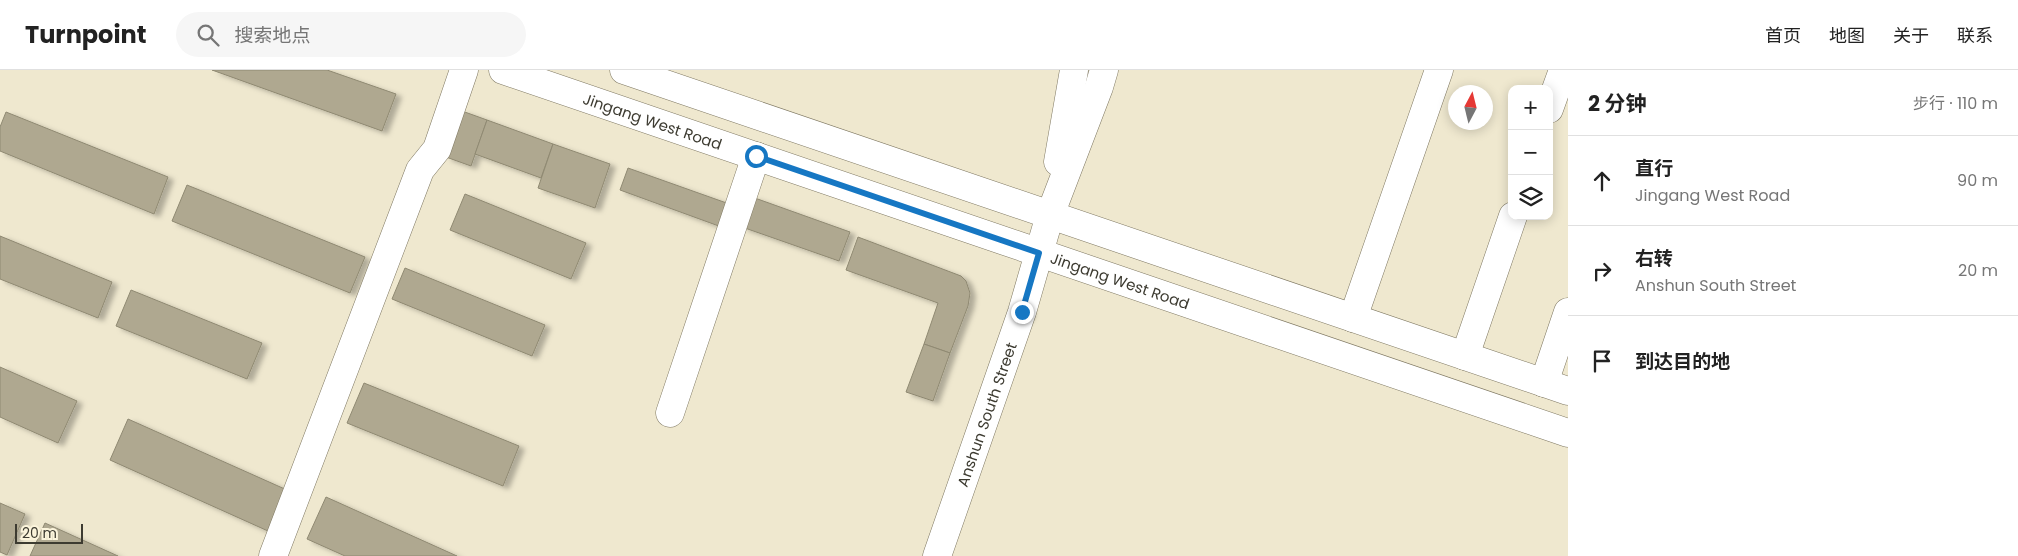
<!DOCTYPE html>
<html lang="zh">
<meta charset="utf-8">
<style>
body{margin:0;font-family:Poppins,"Noto Sans SC",sans-serif;background:#f6f6f6;color:#222}
.controls{position:absolute;right:15px;top:15px;display:grid;overflow:hidden;border-radius:10px;box-shadow:0 2px 12px #0003}
.controls button{width:45px;height:45px;display:grid;place-items:center;padding:0;border:0;border-bottom:1px solid #e0e0e0;background:#fff;color:#222;font:25px sans-serif}
.compass{position:absolute;left:1448px;top:15px;width:45px;height:45px;border-radius:50%;background:#fff;box-shadow:0 2px 12px #0003;rotate:7deg}
.scale{position:absolute;left:15px;bottom:12px;width:68px;box-sizing:border-box;padding-left:5px;border:2px solid #3d3b31;border-top:0;font-size:14px;line-height:18px;white-space:nowrap;color:#3d3b31;-webkit-text-stroke:4px #fcf5dc;paint-order:stroke}
.stop{position:absolute;width:15px;height:15px;margin:-11px;border:4px solid #1677c3;border-radius:50%;background:#fff}
.stop.end{background:#1677c3;border-color:#fff;box-shadow:0 1px 5px #0008}
.list{margin:0;padding:0;list-style:none}
h2{display:flex;justify-content:space-between;align-items:center;height:65px;margin:0;padding:0 20px;font-size:21px}
h2 small{font-size:16px;font-weight:400;color:#767676}
.list li{display:grid;grid-template-columns:32px 1fr auto;gap:15px;align-items:center;box-sizing:border-box;height:90px;padding:0 20px;border-top:1px solid #e0e0e0}
.list b{display:block;font-size:19px;white-space:nowrap}
.list p{margin:0;font-size:16px;white-space:nowrap;color:#767676}
.list em{font-size:16px;font-style:normal;color:#767676}
.icon{flex:none;width:28px;height:28px;fill:none;stroke:currentColor;stroke-width:2;stroke-linecap:round;stroke-linejoin:round}
.map{position:relative;flex:none;width:1568px;height:486px;overflow:hidden}
header{display:flex;align-items:center;gap:30px;box-sizing:border-box;height:70px;padding:0 25px;background:#fff;border-bottom:1px solid #e0e0e0}
header strong{font-size:24px}
nav{display:flex;gap:28px;margin-inline-start:auto;font-size:18px}
.search{width:350px;height:45px;background:#f6f6f6;display:flex;align-items:center;gap:12px;box-sizing:border-box;padding:0 18px;border-radius:28px;color:#767676;font-size:19px}
main{display:flex}
aside{flex:1;background:#fff}
.map>svg:first-child{display:block}
.building{fill:#afa890;stroke:#8f8972;filter:url(#shadow)}
.lines{fill:none;stroke-linecap:round;stroke-linejoin:round}
.minor-casing{stroke:#7e7761;stroke-width:29}
.minor{stroke:#fff;stroke-width:28}
.route{stroke:#1677c3;stroke-width:6}
.labels{text-anchor:middle;dominant-baseline:central;stroke-width:4.5;stroke-linejoin:round;paint-order:stroke}
.street-label{font-size:15px;fill:#3d3b31;stroke:#fcf5dc}
</style>
<header>
<strong>Turnpoint</strong>
<div class="search"><svg class="icon" aria-label="search" viewBox="0 0 24 24"><circle cx="10" cy="10" r="6"/><path d="M15 15l6 6"/></svg>搜索地点</div>
<nav><a>首页</a><a>地图</a><a>关于</a><a>联系</a></nav>
</header>
<main>
<div class="map">
<svg width="1568" height="486" viewBox="0 0 1568 486">
<defs>
<filter id="shadow"><feDropShadow dx="5.5" dy="3" stdDeviation="2.5" flood-color="#0004"/></filter>
</defs>
<rect width="100%" height="100%" fill="#efe8cf"/>
<g class="building">
<path d="M212,0H327L396,24L382,61Z"/>
<path d="M462,41L487,50L471,96L446,87Z"/>
<path d="M6,42L168,107L154,144L0,81V57Z"/>
<path d="M487,50L553,74L541,108L475,84Z"/>
<path d="M553,74L610,94L595,138L538,118Z"/>
<path d="M628,98L735,136L727,159L620,120Z"/>
<path d="M187,115L365,187L350,223L172,151Z"/>
<path d="M465,124L586,173L571,209L450,160Z"/>
<path d="M752,127L850,162L839,191L742,157Z"/>
<path d="M0,166L112,212L98,248L0,209Z"/>
<path d="M858,167L961,206L966,211L970,223L968,236L950,283L924,274L938,233L846,200Z"/>
<path d="M405,198L545,255L532,286L392,229Z"/>
<path d="M131,220L262,273L247,309L116,256Z"/>
<path d="M924,274L950,283L933,331L906,322Z"/>
<path d="M0,297L77,331L58,373L0,347Z"/>
<path d="M364,313L519,376L503,416L347,353Z"/>
<path d="M128,349L287,420L268,461L110,390Z"/>
<path d="M326,427L457,486H345L307,469Z"/>
<path d="M0,433L25,444L7,485L0,482Z"/>
<path d="M45,453L118,486H30Z"/>
</g>
<g class="lines">
<g class="minor-casing">
<g id="minor">
<path id="s1" d="M503,0L1568,363"/>
<path d="M624,0L1568,321"/>
<path d="M1549,39L1563,0"/>
<path d="M1058,92L1074,0"/>
<path d="M1353,248L1439,0"/>
<path d="M1465,286L1513,146"/>
<path d="M1544,313L1568,242"/>
<path d="M670,343L756,86"/>
<path d="M273,486L420,100L437,79L464,0"/>
<path id="s2" d="M937,486L1022,242L1050,145L1099,17L1104,0"/>
</g>
</g>
<use href="#minor" class="minor"/>
</g>
<g class="lines">
<path class="route" d="M756,86L1039,183L1022,242"/>
</g>
<g class="labels">
<g class="street-label">
<text stroke="none"><textPath href="#s1" startOffset="158">Jingang West Road</textPath></text>
<text stroke="none"><textPath href="#s1" startOffset="652">Jingang West Road</textPath></text>
<text stroke="none"><textPath href="#s2" startOffset="150">Anshun South Street</textPath></text>
</g>
</g>
</svg>
<div class="controls">
<button>+</button>
<button>−</button>
<button><svg class="icon" aria-label="layers" viewBox="0 0 24 24"><path d="M12 4l9 5-9 5-9-5zM3 14l9 5 9-5"/></svg></button>
</div>
<svg class="compass" viewBox="-18 -18 36 36"><path d="M0-13l5 13h-10z" fill="#e53935"/><path d="M0 13l5-13h-10z" fill="#767676"/></svg>
<div class="scale">20 m</div>
<div class="stop" style="left:756px;top:86px"></div>
<div class="stop end" style="left:1022px;top:242px"></div>
</div>
<aside>
<h2>2 分钟<small>步行 · 110 m</small></h2>
<ul class="list">
<li><svg class="icon" aria-label="ahead" viewBox="0 0 24 24"><path d="M12 20V5M6 11l6-6 6 6"/></svg><div><b>直行</b><p>Jingang West Road</p></div><em>90 m</em></li>
<li><svg class="icon" aria-label="right" viewBox="0 0 24 24"><path d="M7 20v-9h11M14 6l5 5-5 5"/></svg><div><b>右转</b><p>Anshun South Street</p></div><em>20 m</em></li>
<li><svg class="icon" aria-label="arrive" viewBox="0 0 24 24"><path d="M6 21V4h12l-3 4 3 4H6"/></svg><div><b>到达目的地</b></div></li>
</ul>
</aside>
</main>
